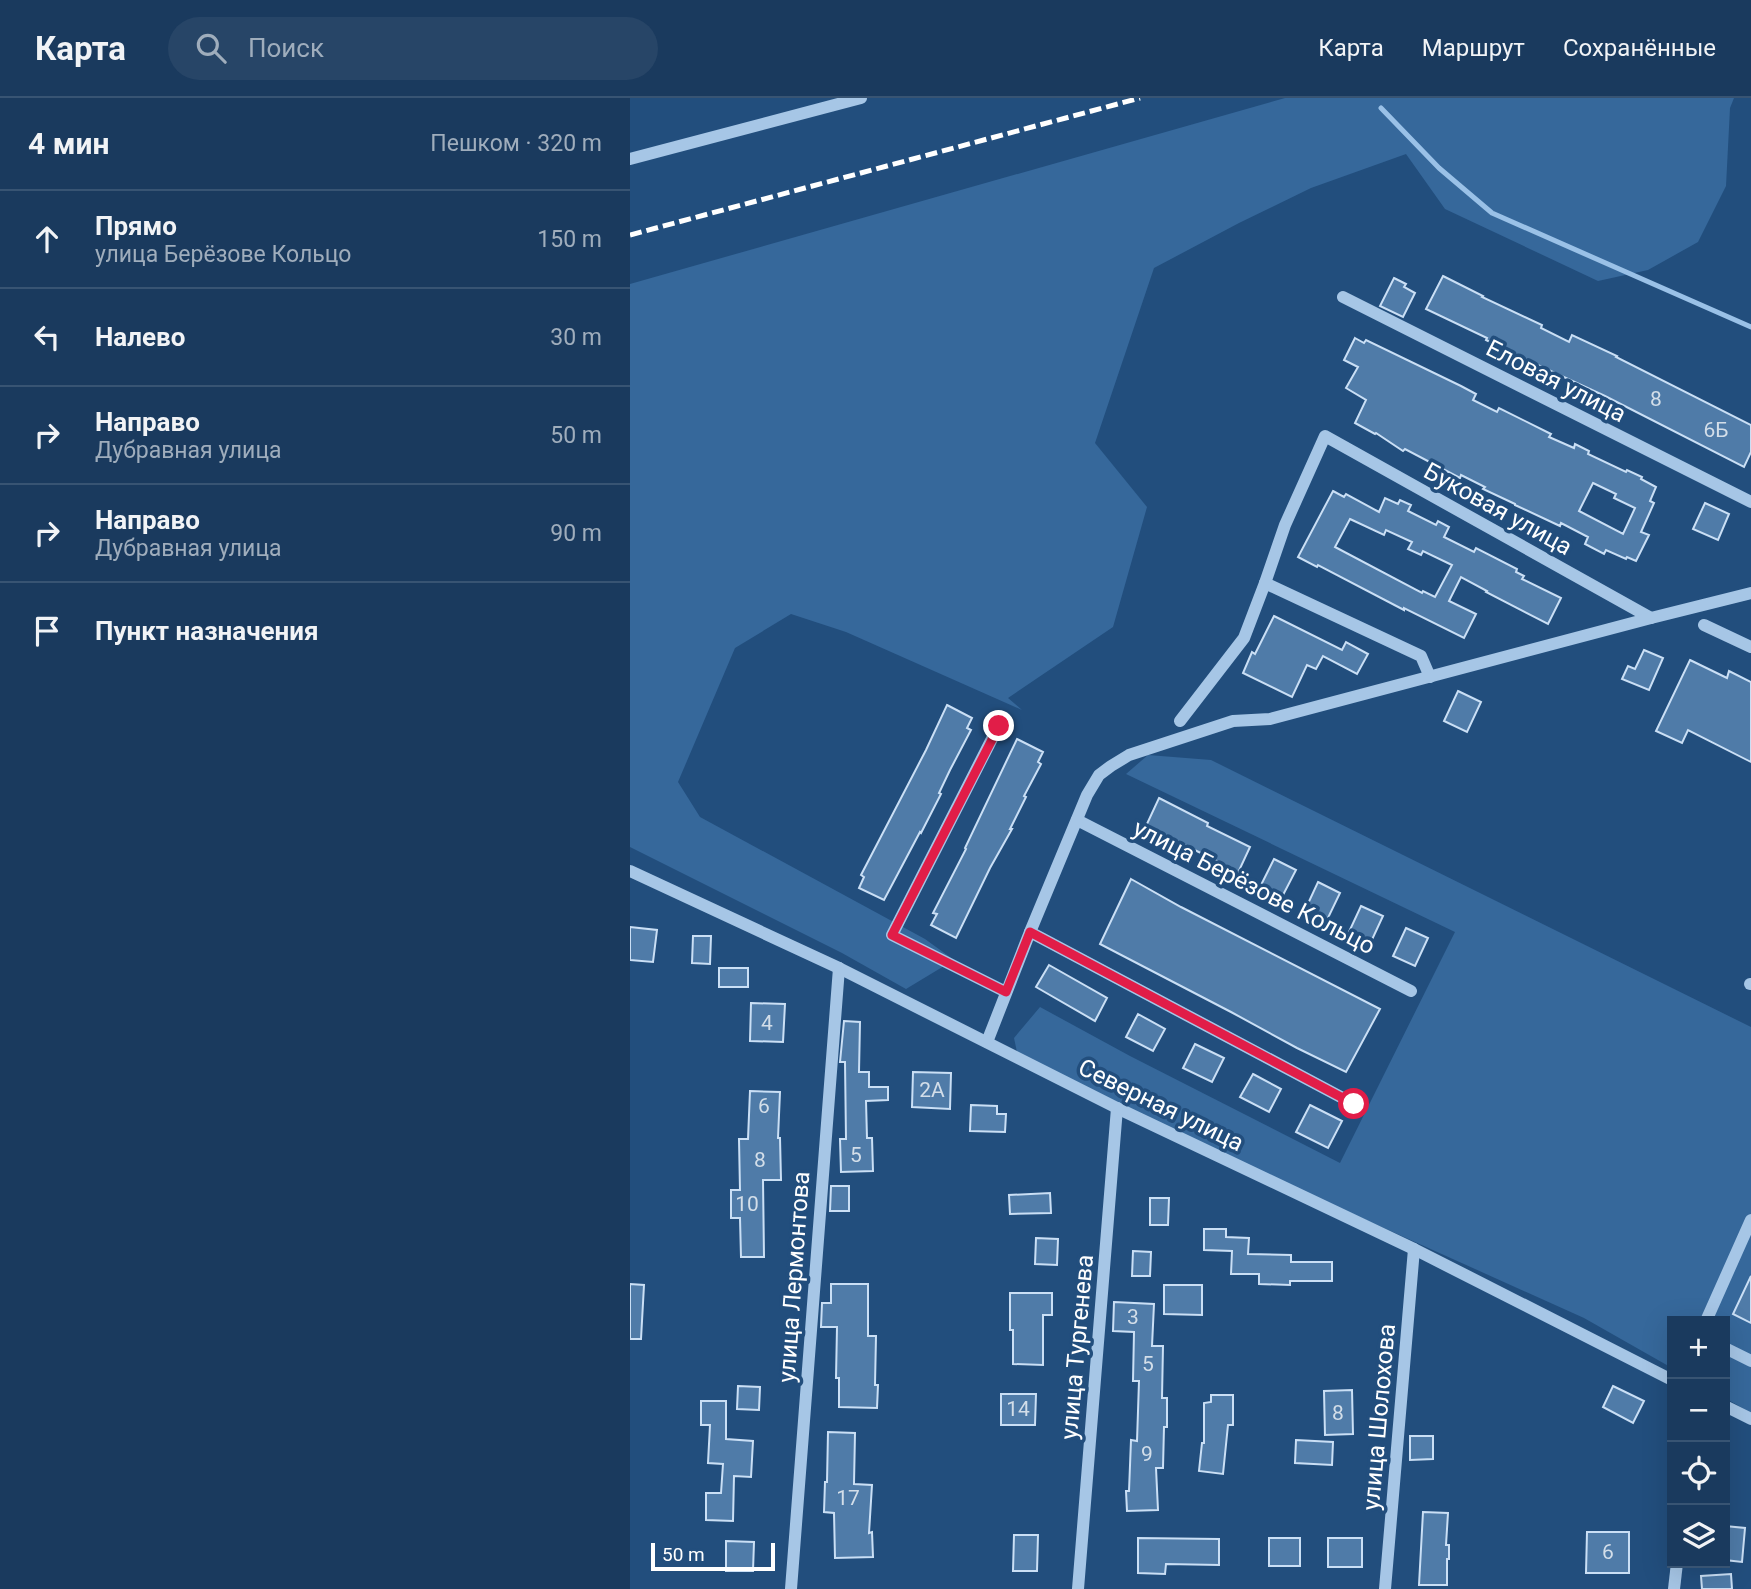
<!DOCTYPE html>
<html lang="ru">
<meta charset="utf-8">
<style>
body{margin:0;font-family:Roboto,sans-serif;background:#274567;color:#f1f3f6}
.controls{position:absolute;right:21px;bottom:21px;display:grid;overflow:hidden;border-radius:0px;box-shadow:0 7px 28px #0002}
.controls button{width:63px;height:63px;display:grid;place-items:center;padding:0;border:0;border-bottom:2px solid #385473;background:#1a3a5e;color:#f1f3f6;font:35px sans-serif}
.scale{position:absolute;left:21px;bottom:18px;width:124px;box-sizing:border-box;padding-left:7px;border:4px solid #fff;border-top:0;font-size:19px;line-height:24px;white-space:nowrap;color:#fff;-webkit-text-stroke:5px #224e7d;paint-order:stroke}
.stop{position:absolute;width:21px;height:21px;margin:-16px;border:5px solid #e11d48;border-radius:50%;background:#fff}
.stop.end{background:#e11d48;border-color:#fff;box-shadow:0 2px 7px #0008}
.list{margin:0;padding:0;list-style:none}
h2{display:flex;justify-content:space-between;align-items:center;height:91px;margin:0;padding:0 28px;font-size:30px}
h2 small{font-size:23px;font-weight:400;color:#9fadbc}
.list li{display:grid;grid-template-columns:46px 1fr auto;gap:21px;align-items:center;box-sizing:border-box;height:98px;padding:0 28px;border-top:2px solid #385473}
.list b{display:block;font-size:26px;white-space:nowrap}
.list p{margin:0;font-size:23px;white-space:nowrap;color:#9fadbc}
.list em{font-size:23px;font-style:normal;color:#9fadbc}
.icon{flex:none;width:38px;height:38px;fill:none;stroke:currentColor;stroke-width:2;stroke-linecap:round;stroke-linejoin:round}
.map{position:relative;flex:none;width:1121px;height:1491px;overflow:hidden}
header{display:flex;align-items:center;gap:42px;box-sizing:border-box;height:98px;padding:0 35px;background:#1a3a5e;border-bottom:2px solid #385473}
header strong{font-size:33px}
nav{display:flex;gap:38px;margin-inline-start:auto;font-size:24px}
.search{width:490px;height:63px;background:#274567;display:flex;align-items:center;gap:18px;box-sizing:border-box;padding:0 24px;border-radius:38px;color:#9fadbc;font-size:26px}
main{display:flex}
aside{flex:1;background:#1a3a5e}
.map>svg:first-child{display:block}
.green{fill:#36689b}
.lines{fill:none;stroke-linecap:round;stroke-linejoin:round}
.stream{stroke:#9ac1e7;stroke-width:5}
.building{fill:#4f7ba8;stroke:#cadff5;stroke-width:2;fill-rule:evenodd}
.minor{stroke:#a6c6e6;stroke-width:12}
.rail{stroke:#fff;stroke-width:5;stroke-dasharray:12 5;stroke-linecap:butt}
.route{stroke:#e11d48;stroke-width:9}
.labels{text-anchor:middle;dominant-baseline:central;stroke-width:7;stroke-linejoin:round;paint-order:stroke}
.number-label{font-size:21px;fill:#d3dee9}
.street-label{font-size:24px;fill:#fff;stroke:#224e7d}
</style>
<header>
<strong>Карта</strong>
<div class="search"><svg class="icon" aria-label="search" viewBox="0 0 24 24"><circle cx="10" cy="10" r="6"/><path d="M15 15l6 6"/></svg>Поиск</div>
<nav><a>Карта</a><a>Маршрут</a><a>Сохранённые</a></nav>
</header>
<main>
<aside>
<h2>4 мин<small>Пешком · 320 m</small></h2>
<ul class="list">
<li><svg class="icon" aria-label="ahead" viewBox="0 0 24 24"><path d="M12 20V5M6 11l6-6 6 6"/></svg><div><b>Прямо</b><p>улица Берёзове Кольцо</p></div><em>150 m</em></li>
<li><svg class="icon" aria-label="left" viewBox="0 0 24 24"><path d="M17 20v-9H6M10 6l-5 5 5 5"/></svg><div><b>Налево</b></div><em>30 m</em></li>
<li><svg class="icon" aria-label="right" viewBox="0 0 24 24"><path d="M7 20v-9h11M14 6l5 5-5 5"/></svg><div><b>Направо</b><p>Дубравная улица</p></div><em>50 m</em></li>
<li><svg class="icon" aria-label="right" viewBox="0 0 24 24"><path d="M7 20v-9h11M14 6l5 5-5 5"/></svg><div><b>Направо</b><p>Дубравная улица</p></div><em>90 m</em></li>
<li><svg class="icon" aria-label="arrive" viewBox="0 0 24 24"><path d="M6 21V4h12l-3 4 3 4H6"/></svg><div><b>Пункт назначения</b></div></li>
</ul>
</aside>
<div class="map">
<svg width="1121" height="1491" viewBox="0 0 1121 1491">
<rect width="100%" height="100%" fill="#224e7d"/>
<g class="green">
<path d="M655,0H1104L1100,10L1096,88L1068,144L1018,172L968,183L815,111L776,56L681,90L609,125L524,170L465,345L517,409L483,529L378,600L392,612L216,534L161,516L105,550L48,684L70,719L295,841L324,862L276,891L212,855L0,749V186Z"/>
<path d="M518,657L581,662L1121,929V1315L1095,1300V1223H1042V1270L954,1220L487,1010L387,954L384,940L410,909L500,958L710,1065L825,834L496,676Z"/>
</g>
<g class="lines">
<path class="stream" d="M751,10L809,70L862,115L1121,229"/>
</g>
<g class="building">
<path d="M813,178L853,198L852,199L912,227L911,230L939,244L942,237L987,258L986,259L1121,327V354L1114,369L975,298L884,256L856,242L857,240L796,211Z"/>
<path d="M764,180L776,186L774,189L785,195L773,219L750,208Z"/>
<path d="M725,240L734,245L736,242L831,288L846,296L843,302L867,314L869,310L921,336L919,339L944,350L945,346L959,353L958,356L996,374L997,372L1012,379L1011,381L1026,389L1020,403L1024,405L1011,434L1019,437L1006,463L997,459L996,461L976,452L974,456L955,446L958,439L931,425L930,428L885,407V406L853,391L855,389L831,377L830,380L775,351L773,353L746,335L745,336L725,325L736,302L716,290L728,269L714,262ZM963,385L986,396L984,400L1005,410L993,436L949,413Z"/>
<path d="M703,393L714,399L716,396L749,414L755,400L768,406L770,402L781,407L778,413L806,427L808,423L819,429L814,439L844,454L846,450L887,471L886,474L894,478L892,481L931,500L918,526L856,494L857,493L831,479L819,503L846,516L834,540L774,510V512L688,467L687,469L668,459ZM720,421L754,437L756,432L782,444L778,451L791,457L793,453L822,467L805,499L793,493L792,495L705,449Z"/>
<path d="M1075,405L1099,416L1088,442L1063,431Z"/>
<path d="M644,518L712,552L716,544L738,556L727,576L693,558L686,571L677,567L662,599L613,575L622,554L625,556Z"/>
<path d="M1014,552L1033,560L1019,592L992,581L998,568L1005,571Z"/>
<path d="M1060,562L1097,580L1099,573L1121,584V664L1058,632L1052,645L1026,633Z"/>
<path d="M828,593L851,604L837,634L814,623Z"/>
<path d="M317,607L342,620L337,630L341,632L320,672L309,695L311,696L291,735L290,734L254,802L229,790L234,779L231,777L296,652Z"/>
<path d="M387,641L413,654L408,664L411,666L394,698L396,699L380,731H382L360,770L326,840L301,827L307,816L303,815L336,751L335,750Z"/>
<path d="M529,700L578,725L577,728L620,749L607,777L585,767L587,763L516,728Z"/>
<path d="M644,761L666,772L652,799L630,789Z"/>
<path d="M501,781L551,809L750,911L716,974L667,950L601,914L470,846Z"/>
<path d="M688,784L710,795L697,822L675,812Z"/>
<path d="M731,808L753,818L740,846L718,836Z"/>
<path d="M0,829L27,832L23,864L0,862Z"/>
<path d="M776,830L798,840L785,868L763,858Z"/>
<path d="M63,838H81L80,866L62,865Z"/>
<path d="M419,867L477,900L465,923L406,889Z"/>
<rect x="89" y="870" width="29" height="19"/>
<path d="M121,905L155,906L153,944L120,943Z"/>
<path d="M508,916L535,931L523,953L496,939Z"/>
<path d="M214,923L230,924L229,974H239V989H258V1002L236,1003L237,1040H242L243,1073L211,1074L210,1041H216L215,964H210Z"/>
<path d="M565,946L594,960L582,984L553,970Z"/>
<path d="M283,974L321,975L320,1011L282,1009Z"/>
<path d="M623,976L651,991L639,1014L610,999Z"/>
<path d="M120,993L150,994L148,1040H150L151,1082H133L134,1159H111L110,1120H101V1092H110L109,1041H118Z"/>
<path d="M341,1007L367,1008V1016H376L375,1034L340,1033Z"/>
<path d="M680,1007L712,1023L698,1050L666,1034Z"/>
<path d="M201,1088H219V1113H200Z"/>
<path d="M420,1095L421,1115L380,1116L379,1097Z"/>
<path d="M520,1100H539L538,1127H520Z"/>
<path d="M574,1131H596V1139L619,1140L618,1156L661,1157V1164H702V1183H660V1187L629,1186V1176H601L602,1153L574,1152Z"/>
<path d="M406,1140L428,1141L427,1167L405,1166Z"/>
<path d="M503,1153L521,1154L520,1178H502Z"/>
<path d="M1121,1178V1225L1103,1216Z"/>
<path d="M0,1186L14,1187L11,1241H0Z"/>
<path d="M201,1186H238V1238H246L245,1287H248L247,1310L209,1309V1280H206L207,1229H191L192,1205H201Z"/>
<path d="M534,1187H572V1217L534,1216Z"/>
<path d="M380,1195H422V1217H413V1267L383,1266V1232H380Z"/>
<path d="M484,1204L524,1206L522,1248H533L532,1300H537V1329H534L533,1370H526L528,1412L497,1413L496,1393H499L501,1342L507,1343L509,1283H503L504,1234L483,1233Z"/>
<path d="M108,1288L130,1289L129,1312L107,1311Z"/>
<path d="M983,1288L1014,1303L1003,1325L973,1309Z"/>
<path d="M722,1292L723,1336L695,1337L694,1293Z"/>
<path d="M371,1296H406L405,1327H371Z"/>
<path d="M581,1297H603V1327H598L593,1376L569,1373L572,1345H574V1305L581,1304Z"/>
<path d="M71,1303H96V1341L123,1343L121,1379L104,1378L103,1423L76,1422V1395H91L93,1366L78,1365L80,1327H71Z"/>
<path d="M198,1334L225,1335L224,1386L242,1387L239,1435L242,1434L243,1459L205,1460L204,1415L194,1414L195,1384H197Z"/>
<path d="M780,1338H803V1361L780,1362Z"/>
<path d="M666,1342L703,1344L702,1367L665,1365Z"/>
<path d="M793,1414L818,1415L816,1447H819V1461H817V1487H789Z"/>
<path d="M1095,1428L1115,1430L1112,1464L1095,1462Z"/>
<path d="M957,1434H999V1475H956Z"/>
<path d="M384,1437H408L407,1473H383Z"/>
<path d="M508,1440L589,1441V1467L536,1466L535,1476L508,1475Z"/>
<rect x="639" y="1440" width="31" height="28"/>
<rect x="698" y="1440" width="34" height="29"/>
<path d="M96,1443L124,1444L123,1473H96Z"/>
<path d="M1101,1476L1102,1491H1072L1071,1478Z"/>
</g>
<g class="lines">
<g class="minor">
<path d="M0,61L231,0"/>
<path d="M713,199L1121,404"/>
<path d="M635,485L791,558L800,579"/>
<path d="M1074,527L1121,549"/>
<path d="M550,623L614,540L635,485L655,427L695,338L1021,520"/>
<path d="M369,627L262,837L376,894"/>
<path d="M447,722L781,893"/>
<path d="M0,773L209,870L487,1010L784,1151L1042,1282"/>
<path d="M400,834L724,1006"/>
<path d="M1120,886H1121"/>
<path d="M357,944L400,834L457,697L469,677L481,668L499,657L603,623L640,621L1021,520L1121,495"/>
<path d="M1076,1223L1121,1122"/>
<path d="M1095,1250L1121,1263"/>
<path d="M1095,1308L1121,1321"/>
<path d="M161,1491L209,870"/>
<path d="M448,1491L487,1010"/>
<path d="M755,1491L784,1151"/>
<path d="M1044,1491L1047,1465"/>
</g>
<path class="rail" d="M0,137L510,0"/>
</g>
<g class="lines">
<path class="route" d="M369,628L262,837L376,894L400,834L724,1006"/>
</g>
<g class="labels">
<g class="number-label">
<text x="1026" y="301">8</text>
<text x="1086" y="332">6Б</text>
<text x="137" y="925">4</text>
<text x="302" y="992">2А</text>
<text x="134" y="1008">6</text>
<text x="226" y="1057">5</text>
<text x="130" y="1062">8</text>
<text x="117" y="1106">10</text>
<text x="503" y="1219">3</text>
<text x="518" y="1266">5</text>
<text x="388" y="1311">14</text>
<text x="708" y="1315">8</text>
<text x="517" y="1356">9</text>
<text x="218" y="1400">17</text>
<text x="978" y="1454">6</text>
</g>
<g class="street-label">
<text transform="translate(926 283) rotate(27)">Еловая улица</text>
<text transform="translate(868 411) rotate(29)">Буковая улица</text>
<text transform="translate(624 789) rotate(27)">улица Берёзове Кольцо</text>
<text transform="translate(531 1007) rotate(26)">Северная улица</text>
<text transform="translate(164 1179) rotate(-86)">улица Лермонтова</text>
<text transform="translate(447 1249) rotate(-85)">улица Тургенева</text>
<text transform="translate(749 1319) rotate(-85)">улица Шолохова</text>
</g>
</g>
</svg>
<div class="controls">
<button>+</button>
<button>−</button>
<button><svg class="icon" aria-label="locate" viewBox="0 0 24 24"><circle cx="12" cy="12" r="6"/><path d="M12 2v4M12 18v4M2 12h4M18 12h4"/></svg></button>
<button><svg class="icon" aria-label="layers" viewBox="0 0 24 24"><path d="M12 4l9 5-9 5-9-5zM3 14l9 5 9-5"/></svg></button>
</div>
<div class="scale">50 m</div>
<div class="stop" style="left:724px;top:1006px"></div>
<div class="stop end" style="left:369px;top:628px"></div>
</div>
</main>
